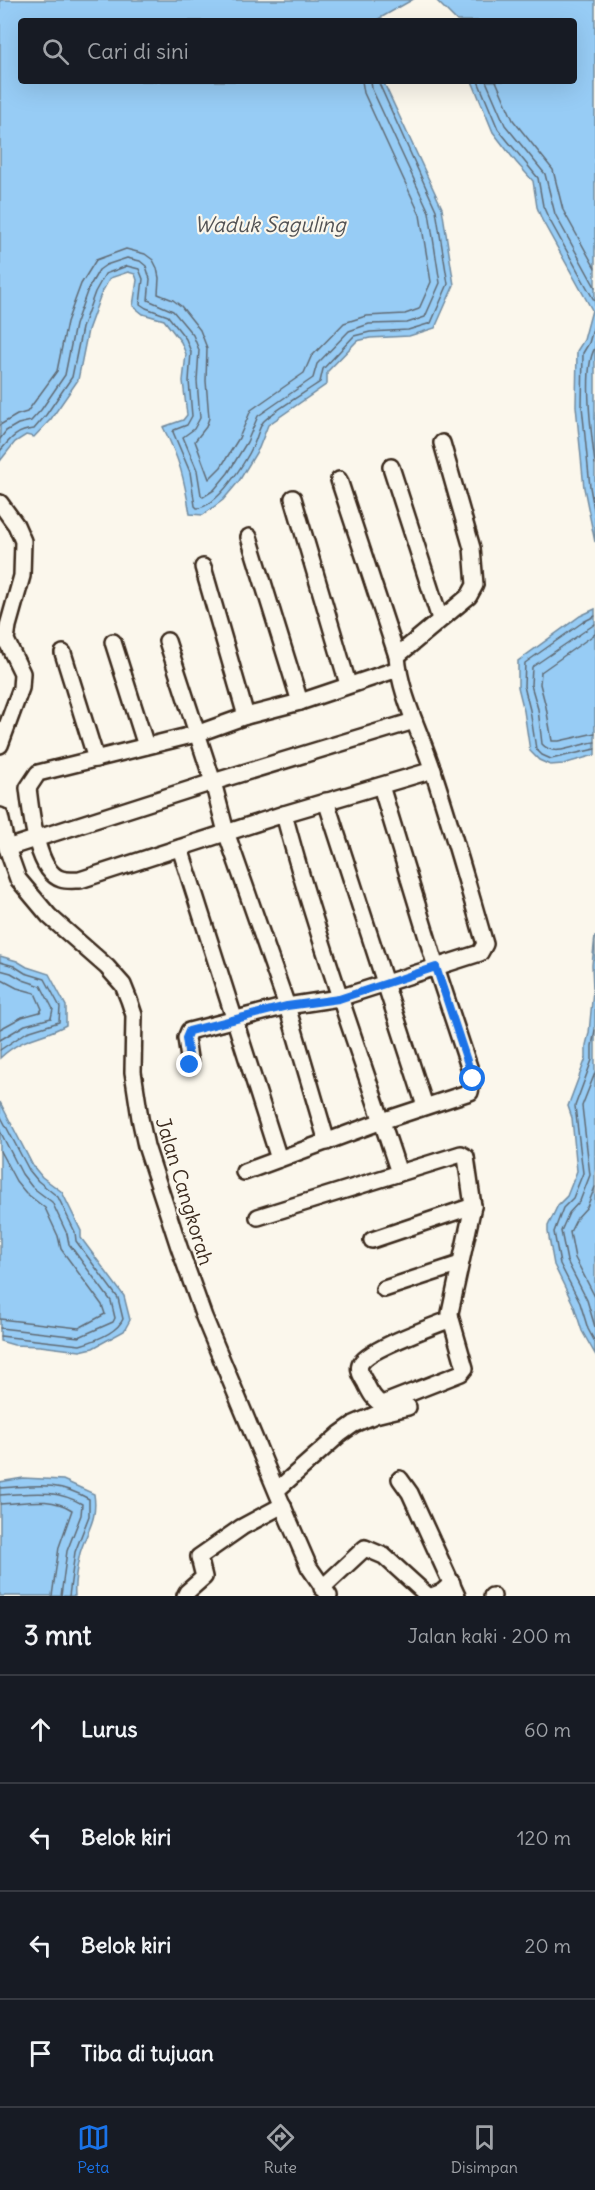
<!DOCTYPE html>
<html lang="id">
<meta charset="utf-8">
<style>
body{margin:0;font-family:Delius,sans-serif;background:#242831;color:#f1f3f6}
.stop{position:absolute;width:18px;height:18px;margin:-14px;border:4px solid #1a73e8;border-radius:50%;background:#fff}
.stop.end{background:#1a73e8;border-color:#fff;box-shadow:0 2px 6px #0008}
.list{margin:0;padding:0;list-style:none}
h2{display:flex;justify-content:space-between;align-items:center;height:78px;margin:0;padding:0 24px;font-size:26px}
h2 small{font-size:20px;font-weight:400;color:#9ea1a6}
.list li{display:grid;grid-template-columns:39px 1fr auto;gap:18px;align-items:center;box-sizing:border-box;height:108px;padding:0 24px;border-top:2px solid #363941}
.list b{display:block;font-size:22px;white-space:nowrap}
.list em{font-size:20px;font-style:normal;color:#9ea1a6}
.icon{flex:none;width:33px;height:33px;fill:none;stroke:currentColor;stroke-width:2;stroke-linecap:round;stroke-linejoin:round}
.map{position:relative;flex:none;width:595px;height:1596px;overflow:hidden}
.search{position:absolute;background:#171b24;box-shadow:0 6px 24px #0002;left:18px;right:18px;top:18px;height:66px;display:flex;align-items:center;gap:15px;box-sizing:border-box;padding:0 21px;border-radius:6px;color:#9ea1a6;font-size:22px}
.sheet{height:510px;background:#171b24}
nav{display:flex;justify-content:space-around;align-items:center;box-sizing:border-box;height:84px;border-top:2px solid #363941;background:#171b24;font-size:16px;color:#9ea1a6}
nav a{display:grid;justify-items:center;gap:3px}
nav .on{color:#1a73e8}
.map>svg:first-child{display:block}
.water{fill:#97ccf5;stroke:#728b9f;stroke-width:1.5}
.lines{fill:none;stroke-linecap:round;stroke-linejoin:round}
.shore{stroke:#606b74;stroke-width:1.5}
.street-casing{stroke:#3b2a1e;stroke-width:20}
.street{stroke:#fbf7ec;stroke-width:15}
.route{stroke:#1a73e8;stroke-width:8}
.labels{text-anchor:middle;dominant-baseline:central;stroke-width:4.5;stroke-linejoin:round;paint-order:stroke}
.street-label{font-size:20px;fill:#3b2a1e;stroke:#fbf7ec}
.water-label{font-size:21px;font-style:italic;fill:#525254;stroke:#fbf7ec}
</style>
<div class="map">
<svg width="595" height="1596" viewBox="0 0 595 1596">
<rect width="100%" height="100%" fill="#fbf7ec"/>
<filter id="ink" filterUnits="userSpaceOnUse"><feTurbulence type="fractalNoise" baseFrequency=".0167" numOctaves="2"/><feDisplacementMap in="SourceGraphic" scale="12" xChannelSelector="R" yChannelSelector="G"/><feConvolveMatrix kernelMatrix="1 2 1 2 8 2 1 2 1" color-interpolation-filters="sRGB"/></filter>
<g filter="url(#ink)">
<g class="water">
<path d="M0,0H412L375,21H21V81H383L442,208L454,285L435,328L409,336L370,338L357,341L327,372V384L268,425L259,448L239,481L223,500L203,515L190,514C184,478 180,460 163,427L183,420L187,415L183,381L186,354L181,342L164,320L143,314L133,306L137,280L135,274L128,272L110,278L101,294L88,330L78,380L51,419L34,437L26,435L15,442L0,461Z"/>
<path d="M436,0H595V542L584,488L576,406L577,351L584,340L592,310L542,220L537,207L533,181L516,162L493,132L472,81H574V21H457Z"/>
<path d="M595,609V755L563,764L550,765L539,760L530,751L524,711L518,687V661L580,616Z"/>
<path d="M595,936V1354L582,1331L574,1306L554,1265L548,1232V1226L558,1205L567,1196L577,1171L572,1118L568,1106L586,1058V1045L589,1033L593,990L592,965Z"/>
<path d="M0,956L17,961L27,967L49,974L66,1006V1025C41,1039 23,1036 0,1058Z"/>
<path d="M0,1102L33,1166L42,1177L62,1192L81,1231V1238L124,1296L130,1320L124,1331L93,1348L80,1351L40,1346L14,1345L0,1341Z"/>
<path d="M23,1478L63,1480L94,1494C98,1520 87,1530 80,1553C77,1566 74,1584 75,1596H0V1482Z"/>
</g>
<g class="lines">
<g class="shore">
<path d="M478,81L498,129L538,178L543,206L548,217L595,302"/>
<path d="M486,81L505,125L545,174L555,214L595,287"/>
<path d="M496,81L513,120L553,170L563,210L595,268"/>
<path d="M595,322L589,343L583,353L582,406L590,487L595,515"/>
<path d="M595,348C582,368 592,438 595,464"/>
<path d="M0,425L17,415L27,412L57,371L67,322L81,284L96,260L126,249L145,254L153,260L157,268L159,278L158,294L173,300L181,306L200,330L207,348L206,381L209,418L206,427L195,441L209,479L221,467L239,438L251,410L304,373L311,357L344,323L366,316L405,314L419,309L431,282L420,215L364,93L362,81"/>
<path d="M0,439L6,431L18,424L31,421L41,410L65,375L75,325L88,289L99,270L106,265L127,258L140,261L146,266L150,279L148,300L173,311L193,335L199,350L197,381L200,418L194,429L183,437L197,470L201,495L203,497L214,490L228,473L247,442L258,416L313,378L317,364L349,331L369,324L407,323L425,317L440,283L429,212L372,89L371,81"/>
<path d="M0,451C10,439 17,430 34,429L46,415L72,377L82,328L95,292L105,274L127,266L139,269L143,279L140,304L146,308L168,316L186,339L191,352L189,381L192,416L187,425L174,430L173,432L190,472L195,506L197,508C217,508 246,461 254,444C257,437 259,428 263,422C270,413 309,390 320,382L323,369L354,336L370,332L408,330L431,323L448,284L436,210L378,81"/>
<path d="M595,616L583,622L525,663L524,686L530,710L536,749L542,755L551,759L595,749"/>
<path d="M595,624L532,667L531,685L538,709L542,744C555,759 578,743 595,742"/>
<path d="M595,634L541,672L540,684L546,707L552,741H559L595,733"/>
<path d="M0,962L14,966L25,973L45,979L60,1007L59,1022L27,1032L0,1050"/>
<path d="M0,970L11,973L23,980L41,986L53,1009L51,1018L25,1025L0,1040"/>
<path d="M0,979L17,988L35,993L42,1009L40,1012L22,1017L0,1029"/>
<path d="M595,1030L592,1046V1060L575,1106L583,1173L573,1198L563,1208L554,1232L560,1264L580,1303L588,1329L595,1342"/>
<path d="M595,1073L582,1106L590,1175L580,1201L569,1213L561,1231L567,1261L587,1300L595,1327"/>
<path d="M0,1115L29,1170L38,1181L58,1197L75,1232L76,1241L118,1298L123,1319C117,1333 94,1341 80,1345L0,1336"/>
<path d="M0,1131L22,1174L32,1187L52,1202L67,1234L69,1244L111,1301L115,1318L113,1322L79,1337L0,1328"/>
<path d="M0,1151L16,1181L26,1193L45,1208L58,1236L61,1249L102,1305L105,1314L79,1328L0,1319"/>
<path d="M595,1187L587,1207L577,1218L570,1232L575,1258L595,1297"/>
<path d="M0,1488C35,1486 56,1480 89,1499V1516L75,1552L69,1596"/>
<path d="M0,1495C30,1494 54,1488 82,1504L81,1515L67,1551L61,1596"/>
<path d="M0,1504C25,1503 50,1496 72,1510L59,1547L52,1596"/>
</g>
<g class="street-casing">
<g id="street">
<path d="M391,467L440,619"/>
<path d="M293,498L348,684"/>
<path d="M0,503L16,525L23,541L22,576L8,626L6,640L22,673L21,688L0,745"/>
<path d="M249,537L300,702"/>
<path d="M203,567L246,716"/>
<path d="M167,641L213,782L226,832L287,1006L327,1142"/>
<path d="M113,642L146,746"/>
<path d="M63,653L96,759"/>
<path d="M397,656L469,596L475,585L472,548L442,443"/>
<path d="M398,669L300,702L246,716L196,734L38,773L28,788C31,811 36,871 61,879C67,881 74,880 80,880L284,814L433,770"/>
<path d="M326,801L425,1106"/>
<path d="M284,814C316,935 360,1053 399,1173"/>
<path d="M0,816L7,848L18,879L49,916L107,967L123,985L129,1000L134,1015L133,1072L140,1118L146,1146L179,1247L204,1317L289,1521L309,1567L329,1596"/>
<path d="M7,848L213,782L414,721"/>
<path d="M180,848L279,1159"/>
<path d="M190,1065L186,1038L189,1031L287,1006L339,998L480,953L485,944C468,886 452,828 433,771C421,733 400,696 397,656L339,480"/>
<path d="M244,1172L382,1121L470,1092L473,1079L436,967L381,786"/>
<path d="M258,1217L461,1154L466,1157L473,1206L372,1240"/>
<path d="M384,1289L460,1264"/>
<path d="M451,1319L465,1368L461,1373L382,1404C373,1400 369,1390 365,1382C362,1377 358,1371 360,1365C365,1350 434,1326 451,1319L450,1313L473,1206"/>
<path d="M400,1479L410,1493L457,1596"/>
<path d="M277,1490L340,1434L354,1424L375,1415L408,1407"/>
<path d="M322,1588L365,1548L384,1556L428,1596"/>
<path d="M185,1596L187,1592L204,1577L199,1557L242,1527L283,1505"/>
<path d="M432,1596L442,1592L452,1583"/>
<path d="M492,1596H493"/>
</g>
</g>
<use href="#street" class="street"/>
</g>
</g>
<g class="lines" filter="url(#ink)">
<path class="route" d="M190,1065L186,1038L189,1031L287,1006L339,999L436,967L473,1079"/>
</g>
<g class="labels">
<g class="street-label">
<text transform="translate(185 1191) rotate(73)">Jalan Cangkorah</text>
</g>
<g class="water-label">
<text x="270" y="224">Waduk Saguling</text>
</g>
</g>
</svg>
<div class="stop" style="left:473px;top:1079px"></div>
<div class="stop end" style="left:190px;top:1065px"></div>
<div class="search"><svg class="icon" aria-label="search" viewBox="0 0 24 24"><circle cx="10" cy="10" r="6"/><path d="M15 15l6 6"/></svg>Cari di sini</div>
</div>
<section class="sheet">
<h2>3 mnt<small>Jalan kaki · 200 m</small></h2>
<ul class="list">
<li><svg class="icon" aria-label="ahead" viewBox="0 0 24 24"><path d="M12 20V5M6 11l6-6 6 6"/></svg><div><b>Lurus</b></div><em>60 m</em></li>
<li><svg class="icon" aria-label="left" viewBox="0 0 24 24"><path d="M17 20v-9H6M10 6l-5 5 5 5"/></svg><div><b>Belok kiri</b></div><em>120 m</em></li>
<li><svg class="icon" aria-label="left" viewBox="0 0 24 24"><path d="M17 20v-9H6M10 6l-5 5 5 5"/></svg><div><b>Belok kiri</b></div><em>20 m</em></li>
<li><svg class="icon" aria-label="arrive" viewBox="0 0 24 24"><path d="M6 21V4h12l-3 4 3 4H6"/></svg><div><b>Tiba di tujuan</b></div></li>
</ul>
</section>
<nav>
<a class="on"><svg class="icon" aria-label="map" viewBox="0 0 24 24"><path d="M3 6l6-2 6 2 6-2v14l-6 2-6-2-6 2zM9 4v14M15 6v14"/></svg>Peta</a>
<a><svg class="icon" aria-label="directions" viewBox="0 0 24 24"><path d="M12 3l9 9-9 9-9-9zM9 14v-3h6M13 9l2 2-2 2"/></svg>Rute</a>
<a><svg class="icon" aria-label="saved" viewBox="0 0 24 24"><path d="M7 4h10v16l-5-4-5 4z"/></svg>Disimpan</a>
</nav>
